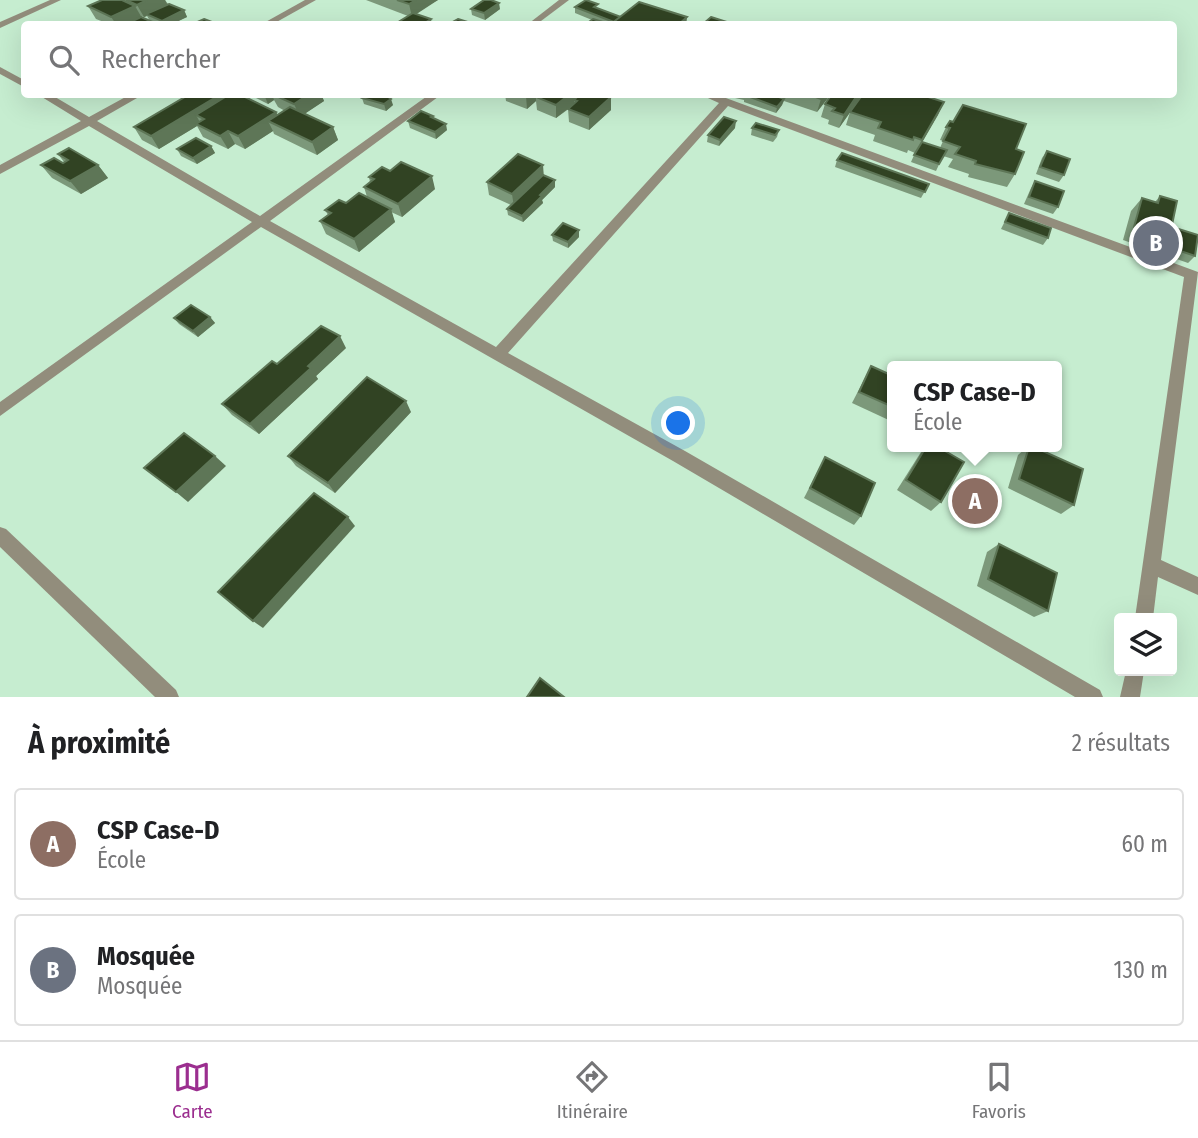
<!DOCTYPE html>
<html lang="fr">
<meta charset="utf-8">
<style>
body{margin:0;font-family:"Fira Sans Condensed",sans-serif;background:#f2f2f2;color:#202124}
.controls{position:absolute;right:21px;bottom:21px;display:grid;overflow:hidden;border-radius:7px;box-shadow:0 7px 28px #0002}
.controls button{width:63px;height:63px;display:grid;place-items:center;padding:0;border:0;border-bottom:2px solid #e0e0e0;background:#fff;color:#202124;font:35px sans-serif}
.you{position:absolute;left:679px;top:424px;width:24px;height:24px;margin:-18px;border:5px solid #fff;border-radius:50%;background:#1a73e8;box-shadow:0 0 0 10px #1a73e833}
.badge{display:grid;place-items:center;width:46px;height:46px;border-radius:50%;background:#9b2e8f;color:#fff;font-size:23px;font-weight:700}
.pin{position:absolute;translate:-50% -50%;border:4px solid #fff;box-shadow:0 2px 7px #0006}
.popup{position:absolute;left:887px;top:361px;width:175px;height:91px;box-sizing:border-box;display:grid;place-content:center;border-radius:7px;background:#fff;filter:drop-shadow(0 2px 5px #0005);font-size:23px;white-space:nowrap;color:#757577}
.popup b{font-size:26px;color:#202124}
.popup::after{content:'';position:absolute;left:50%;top:100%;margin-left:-14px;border:14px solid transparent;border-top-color:#fff}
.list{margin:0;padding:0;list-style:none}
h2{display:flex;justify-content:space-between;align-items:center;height:91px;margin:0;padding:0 28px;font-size:30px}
h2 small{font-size:23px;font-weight:400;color:#757577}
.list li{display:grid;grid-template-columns:46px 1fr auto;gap:21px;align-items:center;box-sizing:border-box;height:112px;margin:0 14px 14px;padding:0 14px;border:2px solid #e0e0e0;border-radius:7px}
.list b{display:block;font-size:26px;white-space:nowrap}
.list p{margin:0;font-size:23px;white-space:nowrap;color:#757577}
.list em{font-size:23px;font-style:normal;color:#757577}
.icon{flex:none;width:38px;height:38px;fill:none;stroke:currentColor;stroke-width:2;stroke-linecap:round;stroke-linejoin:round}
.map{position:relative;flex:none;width:1198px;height:697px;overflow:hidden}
.search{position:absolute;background:#fff;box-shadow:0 7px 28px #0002;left:21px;right:21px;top:21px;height:77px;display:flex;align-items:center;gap:18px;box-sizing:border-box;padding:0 24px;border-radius:7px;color:#757577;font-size:26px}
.sheet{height:343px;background:#fff}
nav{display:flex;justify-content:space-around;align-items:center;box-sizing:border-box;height:98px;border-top:2px solid #e0e0e0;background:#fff;font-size:19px;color:#757577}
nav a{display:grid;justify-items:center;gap:4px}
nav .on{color:#9b2e8f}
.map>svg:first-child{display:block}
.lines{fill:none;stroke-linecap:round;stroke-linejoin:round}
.street{fill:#928d7c;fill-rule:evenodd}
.wall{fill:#7c987a}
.shaded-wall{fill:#5e7657}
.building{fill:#314323;stroke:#5e7657;stroke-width:2}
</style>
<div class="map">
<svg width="1198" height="697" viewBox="0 0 1198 697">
<rect width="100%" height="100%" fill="#c6edd0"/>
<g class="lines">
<g class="street">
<path d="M50,0H61L0,28V22Z"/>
<path d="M305,0H316L273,24H262Z"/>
<path d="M559,0H569L537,24H528Z"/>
<path d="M0,67L24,80V87L0,74Z"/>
<path d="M37,94H50L89,117L131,94H144L97,121L260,216L430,94H442L270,221L496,347L719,103L699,94H715L1198,272L1161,560L1198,577V595L1158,577L1153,618H1135L1184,277L728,106L508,353L685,451L1100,690L1103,697H1075L673,461L261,227L0,416V402L252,222L89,126L0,174V165L81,121Z"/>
<path d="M0,527L6,529L176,690L179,697H155L0,547Z"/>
<path d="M1126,671H1144L1140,697H1120Z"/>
</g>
</g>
<g class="wall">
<path d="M102,0H165L168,4L184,10L187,17L172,24H158L150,21L147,16L144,17L141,16L142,17L157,24H109L96,19L88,6Z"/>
<path d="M366,0H438L408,16Z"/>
<path d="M575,7L598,8L621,17H687L686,24H586L592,20L575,13Z"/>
<path d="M471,9H500L485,20L472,15Z"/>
<path d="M190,94H243L244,96L276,112L278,115L285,111L278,107L274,100L268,104L248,94H321L324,101L304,114L333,127L338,140L317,155L274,134L273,131L245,149L235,144L228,149L203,137L197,126L159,149L142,140L134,127Z"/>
<path d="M505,94H607V96L611,97V110L589,130L569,122L568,109L570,108L556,118L537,110L536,101L527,109L506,101Z"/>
<path d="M735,94H777V96L780,97V94H831L817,112L784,101L782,105L776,113L744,102V100L735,98Z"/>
<path d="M863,94L839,128L828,124L829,120L821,117L825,104Z"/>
<path d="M362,98L393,105L386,111L364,104Z"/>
<path d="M944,102L922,142L940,148L943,141L940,140L946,127L1016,149L1015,174L1007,187L968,177L969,174L948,167L953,159L943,156L936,171L911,162L915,153L908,150L907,153L873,141L875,135L846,125L850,112Z"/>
<path d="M408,121L447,130L436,139L410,128Z"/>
<path d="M735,128L719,146L707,142L708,135Z"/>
<path d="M752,128L779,130L777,137L773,142L751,135Z"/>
<path d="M211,146L215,153L197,164L181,156L177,149Z"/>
<path d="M1047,151L1064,175L1059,182L1036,174L1042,158Z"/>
<path d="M58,154L98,165L108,178L81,194L52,178L41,165L64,162Z"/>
<path d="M837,160L929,184L921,198L835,167Z"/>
<path d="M544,175L555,180V187L542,200L543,203L523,222L508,215L507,209L511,205L489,195L487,182Z"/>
<path d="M369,177L435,189L402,217L391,212L395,222L359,252L326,234L320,221L328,215L325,210L367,197L364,187L370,182Z"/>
<path d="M1035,181L1058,207L1053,214L1024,204L1031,188Z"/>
<path d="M1160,196L1172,227L1195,256L1188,263L1123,240L1131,211L1142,198L1155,202Z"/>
<path d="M1009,213L1048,238L1043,245L1001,229Z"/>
<path d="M552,235L579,237L568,248L553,241Z"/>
<path d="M210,317L215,323L198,337L179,324L174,318Z"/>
<path d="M346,348L316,376L318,379L259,434L232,415L222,404L277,364Z"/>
<path d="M871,366L893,376V422L852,403Z"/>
<path d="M411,412L335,493L296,466L288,456Z"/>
<path d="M925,447H938L941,502L931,511L897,490L921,452Z"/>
<path d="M1027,447H1034L1074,505L1061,514L1008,488L1018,455Z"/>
<path d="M825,457L861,516L854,525L804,498Z"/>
<path d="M999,544L1048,611L1034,617L977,586L987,552Z"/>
</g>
<g class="shaded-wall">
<path d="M147,0H165L168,6L146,14L147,16L144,17L137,5Z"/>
<path d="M416,0H438L412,17L409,4Z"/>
<path d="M499,3L500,9L485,20L484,13Z"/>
<path d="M135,6L142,18L129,24H116L111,17Z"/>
<path d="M184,10L187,17L172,24H163L162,21Z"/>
<path d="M687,17L686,24H679Z"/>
<path d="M431,19L432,24H423Z"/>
<path d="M221,94H243L244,98L204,119L196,115L201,124H196L197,126L159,149L151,136Z"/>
<path d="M270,94H272L274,100L268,104L265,97Z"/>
<path d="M309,94H321L324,101L300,117L294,104Z"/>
<path d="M527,94H544L536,97V101L527,109L526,96Z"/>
<path d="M570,94H586L574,100V104L556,118V105Z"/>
<path d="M825,94H831L817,112L821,99Z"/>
<path d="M858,94H863L839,128L844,115Z"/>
<path d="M611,97V110L589,130V117Z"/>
<path d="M391,99L393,105L386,111L384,104Z"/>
<path d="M784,99L782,105L776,113L777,107Z"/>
<path d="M944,102L938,115L916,153L922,140Z"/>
<path d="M276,112L282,125L268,121L273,131L245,149L238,136Z"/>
<path d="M736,121L735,128L719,146L720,140Z"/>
<path d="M446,124L447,130L436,139L435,132Z"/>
<path d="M333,127L338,140L317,155L312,142Z"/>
<path d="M228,131L235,144L228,149L220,136Z"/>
<path d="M211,146L215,153L197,164L193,158Z"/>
<path d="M98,165L108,178L81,194L70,181Z"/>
<path d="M543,165L544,178L514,207L512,194Z"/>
<path d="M432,176L435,189L402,217L398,204Z"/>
<path d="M555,180V187L542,200L543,203L523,222L522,216L540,195Z"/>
<path d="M391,209L395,222L359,252L354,239Z"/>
<path d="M579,230V237L568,248V242Z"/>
<path d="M210,317L215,323L198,337L193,331Z"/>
<path d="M340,336L346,348L316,376L318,379L259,434L250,424L308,366Z"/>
<path d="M406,401L411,412L335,493L328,483Z"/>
<path d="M215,456L226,466L188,502L176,492Z"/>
<path d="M348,517L355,526L263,628L253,621Z"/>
</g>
<g class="building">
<path d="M102,0H122L135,6L111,17L88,6Z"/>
<path d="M126,0H147L137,5Z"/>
<path d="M397,0H416L409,4Z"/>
<path d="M484,0H491L499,3L484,13L471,9Z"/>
<path d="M586,0L598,4L594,7L621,17L614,22L575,7Z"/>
<path d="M639,2L687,17L679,24H611Z"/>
<path d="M169,4L184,10L162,21L146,14Z"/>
<path d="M413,13L431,19L423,24H395Z"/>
<path d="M141,17L157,24H126Z"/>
<path d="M711,17L733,24H703Z"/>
<path d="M204,19L217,24H193Z"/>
<path d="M458,19L474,24H449Z"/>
<path d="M593,19L609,24H586Z"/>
<path d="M190,94H221L151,136L134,127Z"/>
<path d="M230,94H239L276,112L238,136L228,131L220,136L196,124L204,119L196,115Z"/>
<path d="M259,94H270L265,97Z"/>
<path d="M272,94H309L294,104Z"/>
<path d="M366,94H384L391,99L384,104L362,98Z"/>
<path d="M539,94H570L556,105L536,97Z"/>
<path d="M580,94H604L611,97L589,117L568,109L577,101L574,100Z"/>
<path d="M746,94H775L774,95L784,99L777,107L745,95Z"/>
<path d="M808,94H825L821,99Z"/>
<path d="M832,94H858L844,115L832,111L835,108L825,104Z"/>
<path d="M863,94H919L944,102L922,140L914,137L913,140L878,128L881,122L850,112Z"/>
<path d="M963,105L1026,124L1016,149L1024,152L1015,174L975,164L976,161L955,154L960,147L943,141L950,128L946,127L950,121L953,122Z"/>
<path d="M290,107L333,127L312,142L268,121Z"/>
<path d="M421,111L433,116L431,117L446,124L435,132L408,121Z"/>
<path d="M724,117L736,121L720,140L708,135Z"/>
<path d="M756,123L779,130L775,135L752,128Z"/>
<path d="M196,138L211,146L193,158L177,149Z"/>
<path d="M922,142L947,150L939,164L914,155Z"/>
<path d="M69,148L98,165L70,181L41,165L54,158L63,163L68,160L58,154Z"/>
<path d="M1047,151L1070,159L1064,175L1040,167Z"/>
<path d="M842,153L929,184L925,192L837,160Z"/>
<path d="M518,154L543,165L512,194L487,182Z"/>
<path d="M401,162L432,176L398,204L364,187L374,179L369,177L382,167L390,171Z"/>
<path d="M543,175L555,180L540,195L542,196L522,216L507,209Z"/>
<path d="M1035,181L1064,191L1058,207L1029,197Z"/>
<path d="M359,193L391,209L354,239L320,221L331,213L325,210L339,200L346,203Z"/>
<path d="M1160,196L1177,201L1169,239L1134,227L1142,198L1158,203Z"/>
<path d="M1009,213L1051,228L1048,238L1005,222Z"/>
<path d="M563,223L579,230L568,242L552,235Z"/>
<path d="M1172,227L1198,235L1195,256L1163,245L1169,239Z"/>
<path d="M191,305L210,317L193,331L174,318Z"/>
<path d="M321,326L340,336L308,366L311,368L250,424L222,404L272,361L277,364Z"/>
<path d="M871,366L893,376V407L859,392Z"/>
<path d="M367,377L406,401L328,483L288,456Z"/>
<path d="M184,433L215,456L176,492L144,468Z"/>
<path d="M926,447H938L964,462L941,502L906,480Z"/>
<path d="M1029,447H1034L1083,469L1074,505L1019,479Z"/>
<path d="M825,457L875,483L861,516L810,488Z"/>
<path d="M314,493L348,517L253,621L218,592Z"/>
<path d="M999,544L1057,573L1048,611L988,579Z"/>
<path d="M540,678L564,697H527Z"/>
</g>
</svg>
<div class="controls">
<button><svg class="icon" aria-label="layers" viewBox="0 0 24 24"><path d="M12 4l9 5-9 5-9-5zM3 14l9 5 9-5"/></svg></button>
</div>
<div class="you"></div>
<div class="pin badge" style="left:975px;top:501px;background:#8d6e63">A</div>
<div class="popup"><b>CSP Case-D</b>École</div>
<div class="pin badge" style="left:1156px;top:243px;background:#6b7280">B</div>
<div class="search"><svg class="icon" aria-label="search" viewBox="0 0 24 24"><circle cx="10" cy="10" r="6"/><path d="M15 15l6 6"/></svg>Rechercher</div>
</div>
<section class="sheet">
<h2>À proximité<small>2 résultats</small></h2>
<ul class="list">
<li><span class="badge" style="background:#8d6e63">A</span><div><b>CSP Case-D</b><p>École</p></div><em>60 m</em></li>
<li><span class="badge" style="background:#6b7280">B</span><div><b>Mosquée</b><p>Mosquée</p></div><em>130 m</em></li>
</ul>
</section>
<nav>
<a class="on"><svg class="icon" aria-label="map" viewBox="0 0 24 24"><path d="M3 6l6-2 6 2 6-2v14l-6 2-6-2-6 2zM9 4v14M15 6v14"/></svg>Carte</a>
<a><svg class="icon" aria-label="directions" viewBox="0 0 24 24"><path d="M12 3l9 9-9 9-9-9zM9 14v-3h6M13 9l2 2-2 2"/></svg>Itinéraire</a>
<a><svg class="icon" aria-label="saved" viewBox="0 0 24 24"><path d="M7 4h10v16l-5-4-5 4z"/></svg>Favoris</a>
</nav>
